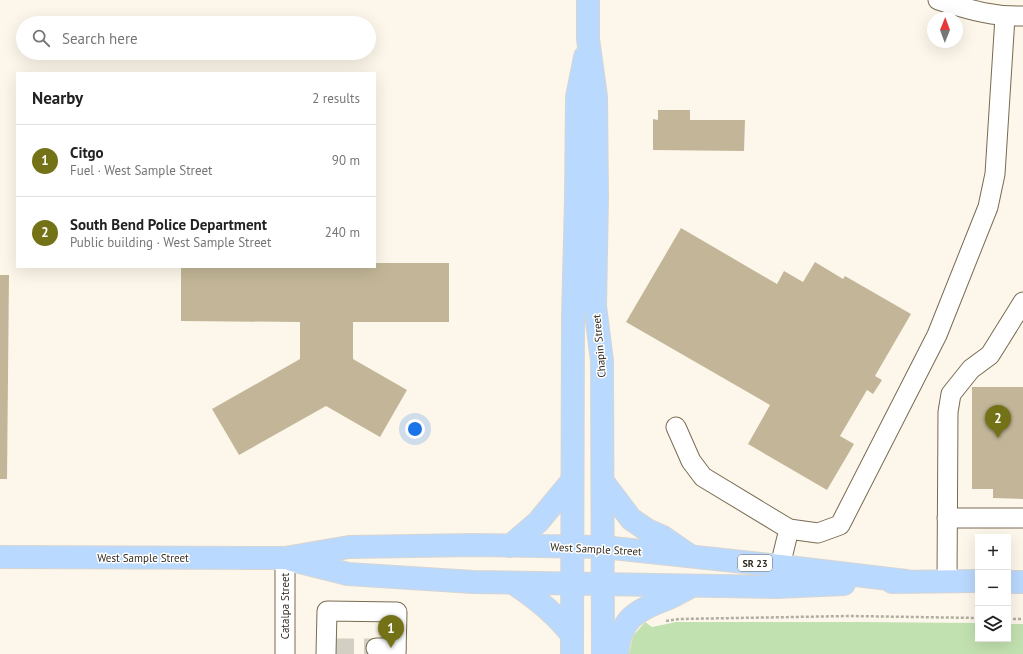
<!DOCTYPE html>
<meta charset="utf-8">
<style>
body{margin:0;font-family:"PT Sans",sans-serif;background:#f2f2f2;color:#222}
.controls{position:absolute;right:12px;bottom:12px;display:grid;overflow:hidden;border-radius:0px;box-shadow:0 4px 16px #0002}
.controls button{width:36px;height:36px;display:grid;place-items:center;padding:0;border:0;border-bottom:1px solid #e0e0e0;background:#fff;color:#222;font:20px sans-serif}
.compass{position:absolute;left:927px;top:12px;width:36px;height:36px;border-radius:50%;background:#fff;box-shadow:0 4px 16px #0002;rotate:1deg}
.you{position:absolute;left:415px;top:429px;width:14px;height:14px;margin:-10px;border:3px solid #fff;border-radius:50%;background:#1a73e8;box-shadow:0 0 0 6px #1a73e833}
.badge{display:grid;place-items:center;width:26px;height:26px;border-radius:50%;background:#737216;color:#fff;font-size:13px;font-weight:700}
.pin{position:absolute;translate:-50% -33px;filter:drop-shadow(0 1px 2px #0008)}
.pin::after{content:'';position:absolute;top:21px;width:14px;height:12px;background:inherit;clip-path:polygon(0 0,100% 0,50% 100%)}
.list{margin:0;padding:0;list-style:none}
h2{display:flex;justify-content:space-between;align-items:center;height:52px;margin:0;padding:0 16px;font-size:17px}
h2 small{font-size:13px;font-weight:400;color:#767676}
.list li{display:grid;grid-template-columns:26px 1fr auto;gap:12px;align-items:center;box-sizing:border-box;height:72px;padding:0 16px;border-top:1px solid #e0e0e0}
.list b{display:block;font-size:15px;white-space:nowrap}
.list p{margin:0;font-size:13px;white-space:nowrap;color:#767676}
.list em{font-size:13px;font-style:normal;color:#767676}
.icon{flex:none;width:22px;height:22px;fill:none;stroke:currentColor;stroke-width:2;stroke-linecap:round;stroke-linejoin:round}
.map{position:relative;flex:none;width:1023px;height:654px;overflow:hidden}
.search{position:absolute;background:#fff;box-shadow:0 4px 16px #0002;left:16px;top:16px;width:360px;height:44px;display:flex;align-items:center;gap:10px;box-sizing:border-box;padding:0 14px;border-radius:22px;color:#767676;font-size:15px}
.panel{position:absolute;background:#fff;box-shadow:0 4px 16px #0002;left:16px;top:72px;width:360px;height:196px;border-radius:0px}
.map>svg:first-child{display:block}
.green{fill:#c2e1b0}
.building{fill:#c3b698}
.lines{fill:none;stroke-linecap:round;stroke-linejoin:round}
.minor-tunnel{stroke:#d4cfc3;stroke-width:19;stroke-dasharray:19 10;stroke-linecap:butt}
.minor-casing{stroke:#786b50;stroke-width:21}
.major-casing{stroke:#d6d5d3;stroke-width:24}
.path{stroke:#b2ada1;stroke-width:2.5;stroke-dasharray:3 2;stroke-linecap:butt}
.minor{stroke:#fff;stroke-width:19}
.major{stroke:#bad9fe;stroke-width:22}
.labels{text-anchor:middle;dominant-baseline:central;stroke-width:3;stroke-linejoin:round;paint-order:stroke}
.shield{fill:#fff;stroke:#706c64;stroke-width:1}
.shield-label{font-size:10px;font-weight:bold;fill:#322d22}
.street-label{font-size:11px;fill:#322d22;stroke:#fff}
</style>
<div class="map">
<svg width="1023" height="654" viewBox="0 0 1023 654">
<rect width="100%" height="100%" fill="#fdf7eb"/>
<path class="green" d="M645,622L652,627L676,622H860L978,623V639H1008V624H1023V654H629L633,636Z"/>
<g class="building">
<path d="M658,110H690V120H745L744,151L653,150V119L658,120Z"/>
<path d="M681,228L777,284L784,271L803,282L815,262L843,279L845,276L911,314L875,376L882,380L873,394L867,390L840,436L854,444L827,490L748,444L770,405L626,322Z"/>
<path d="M375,263H449V322H353V359L407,390L380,437L326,406L239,455L212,409L300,359V322L181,321V267H375Z"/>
<path d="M0,275H9L7,479H0Z"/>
<path d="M972,387H1023V499L993,498V489H972Z"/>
</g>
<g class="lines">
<path class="minor-tunnel" d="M335,648H376"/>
<g class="minor-casing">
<g id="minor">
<path d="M938,0C968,9 991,17 1023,16"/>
<path d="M676,427L691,461L703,477L789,529"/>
<path d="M947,518H1023"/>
<path d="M780,566L789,529L818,533L840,525L937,335L988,207L995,174L1005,17"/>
<path d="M947,581L948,412L951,394L971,369L990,355L1023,302"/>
<path d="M376,648H396"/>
<path d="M285,654V558"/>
<path d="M326,654L327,611L397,612L396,654"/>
</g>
</g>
<g class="major-casing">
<g id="major">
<path d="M588,0V39L596,97L597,198L595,306L602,361L603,654"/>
<path d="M603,482L631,519L647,530L663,537L689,555"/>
<path d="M510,546L538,522L572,481"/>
<path d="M0,557L285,558L349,547L473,545L603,547L780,566L906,581"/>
<path d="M292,560L348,574L473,582L776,587L844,584"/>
<path d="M892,582L978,581"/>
<path d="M1008,582H1023"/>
<path d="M513,583C536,598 555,613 572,635"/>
<path d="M572,654L573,317L576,199L577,97L585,57"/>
<path d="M617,654C621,616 637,611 669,598C676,595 682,591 688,588"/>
</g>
</g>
<g class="path">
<path d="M1008,619H1023"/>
<path d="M666,621L679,619L850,616L978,618"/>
</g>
<use href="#minor" class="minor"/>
<use href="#major" class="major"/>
</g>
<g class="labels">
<rect class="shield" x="738" y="555" width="34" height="16" rx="3"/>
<g class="shield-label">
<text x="755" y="563">SR 23</text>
</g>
<g class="street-label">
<text transform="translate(599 346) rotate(-95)">Chapin Street</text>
<text transform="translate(596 549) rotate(3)">West Sample Street</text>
<text x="143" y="558">West Sample Street</text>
<text transform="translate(285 606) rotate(-90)">Catalpa Street</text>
</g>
</g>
</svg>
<div class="controls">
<button>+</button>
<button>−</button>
<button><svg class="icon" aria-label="layers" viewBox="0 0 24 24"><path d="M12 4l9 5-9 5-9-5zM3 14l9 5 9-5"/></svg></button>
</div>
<svg class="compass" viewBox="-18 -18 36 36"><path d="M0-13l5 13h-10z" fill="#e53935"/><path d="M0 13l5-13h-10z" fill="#767676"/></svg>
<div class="you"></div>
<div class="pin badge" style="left:391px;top:648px">1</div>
<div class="pin badge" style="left:998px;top:438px">2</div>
<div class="search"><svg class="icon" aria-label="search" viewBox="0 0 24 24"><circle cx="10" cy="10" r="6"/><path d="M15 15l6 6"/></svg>Search here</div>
<section class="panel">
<h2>Nearby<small>2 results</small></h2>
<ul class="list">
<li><span class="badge">1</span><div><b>Citgo</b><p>Fuel · West Sample Street</p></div><em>90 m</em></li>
<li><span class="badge">2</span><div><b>South Bend Police Department</b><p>Public building · West Sample Street</p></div><em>240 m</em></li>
</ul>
</section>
</div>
